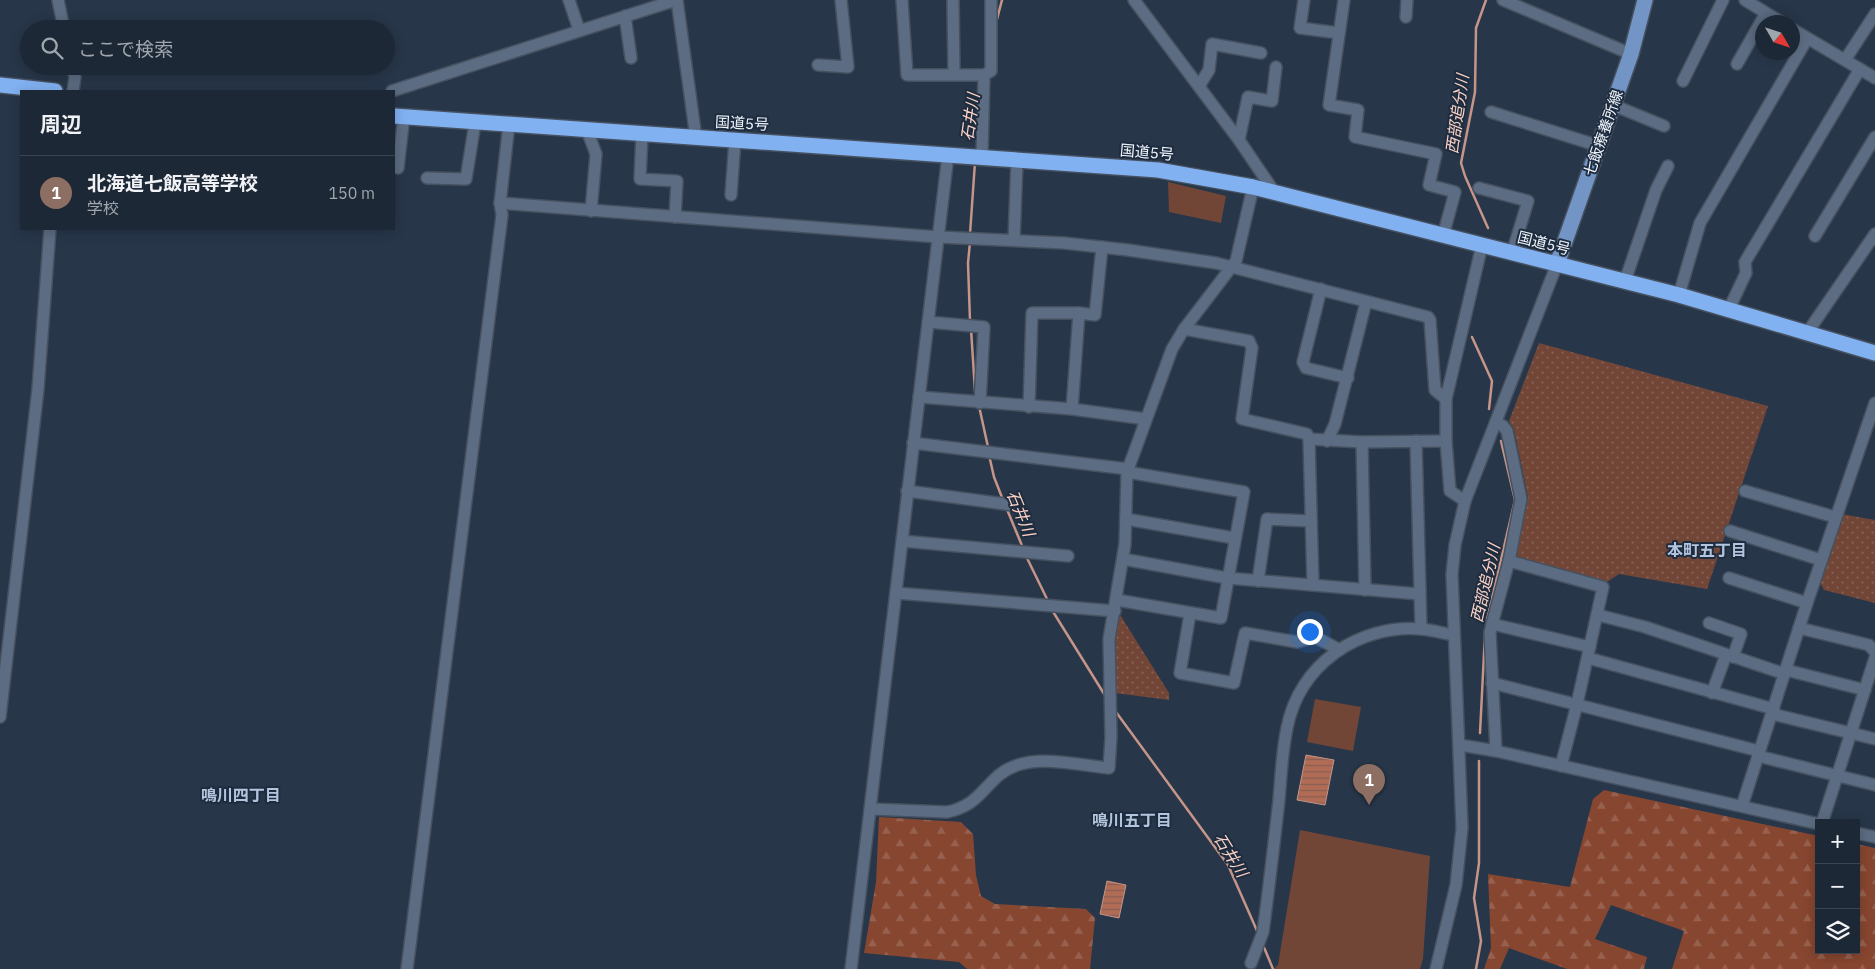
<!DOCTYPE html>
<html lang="ja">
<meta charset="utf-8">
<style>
body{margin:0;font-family:"IBM Plex Sans","Noto Sans JP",sans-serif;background:#2a3442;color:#f1f3f6}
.controls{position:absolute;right:15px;bottom:15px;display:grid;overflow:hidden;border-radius:0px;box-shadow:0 2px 12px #0003}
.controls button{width:45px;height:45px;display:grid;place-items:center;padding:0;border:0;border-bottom:1px solid #3b4452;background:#1d2837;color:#f1f3f6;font:25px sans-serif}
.compass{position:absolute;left:1755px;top:15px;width:45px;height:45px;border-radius:50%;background:#1d2837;box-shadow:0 2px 12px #0003;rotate:129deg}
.you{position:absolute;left:1309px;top:631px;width:18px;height:18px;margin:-12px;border:4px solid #fff;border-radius:50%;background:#1a73e8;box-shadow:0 0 0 8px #1a73e833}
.badge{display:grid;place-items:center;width:32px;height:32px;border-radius:50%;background:#8c9099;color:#fff;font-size:16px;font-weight:700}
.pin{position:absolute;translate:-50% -41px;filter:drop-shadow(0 1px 2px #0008)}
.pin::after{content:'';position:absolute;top:26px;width:18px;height:15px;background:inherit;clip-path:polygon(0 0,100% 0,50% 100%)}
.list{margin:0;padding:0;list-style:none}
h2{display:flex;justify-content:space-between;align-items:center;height:65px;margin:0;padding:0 20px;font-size:21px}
h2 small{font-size:16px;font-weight:400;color:#a0a6ad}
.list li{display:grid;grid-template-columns:32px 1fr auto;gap:15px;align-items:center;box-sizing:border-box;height:75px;padding:0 20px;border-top:1px solid #3b4452}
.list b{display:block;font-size:19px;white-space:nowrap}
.list p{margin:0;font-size:16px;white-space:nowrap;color:#a0a6ad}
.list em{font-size:16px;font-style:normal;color:#a0a6ad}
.icon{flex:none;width:28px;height:28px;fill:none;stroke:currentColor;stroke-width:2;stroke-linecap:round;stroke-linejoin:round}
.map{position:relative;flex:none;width:1875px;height:969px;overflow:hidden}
.search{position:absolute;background:#1d2837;box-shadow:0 2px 12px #0003;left:20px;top:20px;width:375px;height:55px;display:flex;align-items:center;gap:12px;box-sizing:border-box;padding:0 18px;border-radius:28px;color:#a0a6ad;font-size:19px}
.panel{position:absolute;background:#1d2837;box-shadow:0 2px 12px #0003;left:20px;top:90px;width:375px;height:140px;border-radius:0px}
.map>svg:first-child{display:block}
.grass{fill:#724637}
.forest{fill:url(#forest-firs)}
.park{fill:url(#park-dots)}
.water{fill:url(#water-rules);stroke:#c49588}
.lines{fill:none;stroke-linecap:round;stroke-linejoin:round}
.stream{stroke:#c49588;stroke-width:2.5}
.minor-casing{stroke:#465160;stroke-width:14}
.major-casing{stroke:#465160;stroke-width:18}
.highway-casing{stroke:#465160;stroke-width:18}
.minor{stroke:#5c6c82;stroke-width:11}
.major{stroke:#7395c5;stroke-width:15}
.highway{stroke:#82b1f1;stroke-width:15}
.labels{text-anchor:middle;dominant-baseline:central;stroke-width:4;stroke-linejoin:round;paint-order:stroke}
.street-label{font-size:15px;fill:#f0f5fd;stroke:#1e2c3f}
.water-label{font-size:16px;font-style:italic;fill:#fcd3c6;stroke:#1e2c3f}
.neighbourhood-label{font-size:16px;font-weight:bold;fill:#b3c5dd;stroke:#1e2c3f}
</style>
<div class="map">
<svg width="1875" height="969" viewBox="0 0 1875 969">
<defs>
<pattern id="forest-firs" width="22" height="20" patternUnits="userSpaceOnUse" patternTransform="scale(1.25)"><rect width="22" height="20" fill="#874630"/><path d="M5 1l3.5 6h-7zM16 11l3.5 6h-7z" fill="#98614f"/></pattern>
<pattern id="park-dots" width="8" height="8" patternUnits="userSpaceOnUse" patternTransform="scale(1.25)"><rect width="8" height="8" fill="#724637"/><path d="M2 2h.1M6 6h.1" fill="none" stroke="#866155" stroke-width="1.8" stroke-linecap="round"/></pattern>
<pattern id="water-rules" width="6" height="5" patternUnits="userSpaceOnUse" patternTransform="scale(1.25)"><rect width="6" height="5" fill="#b16c56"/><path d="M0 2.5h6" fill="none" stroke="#875e52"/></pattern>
</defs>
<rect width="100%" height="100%" fill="#273649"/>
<g class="grass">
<path d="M1168,182L1226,196L1221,223L1169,212Z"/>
<path d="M1315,699L1361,707L1353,751L1307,742Z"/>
<path d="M1300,830L1430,856L1423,959L1420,969H1274L1278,965Z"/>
</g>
<g class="forest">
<path d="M1604,790L1819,836V950H1856V844L1875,848V969H1672L1684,931L1611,905L1595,939L1647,957L1644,969H1567L1509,948L1500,969H1484L1491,948L1488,874L1570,887L1593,799Z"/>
<path d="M879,817L961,822L973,834L976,875L981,896L995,904L1086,909L1095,918L1090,969H967L959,962L864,953L876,882Z"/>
</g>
<g class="park">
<path d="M1539,343L1768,406L1707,589L1619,574L1607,582L1513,559L1528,497L1514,429L1509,421Z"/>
<path d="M1841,514L1875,520V603L1824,590L1818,579Z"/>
<path d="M1119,613L1169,693V700L1115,693L1112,642Z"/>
</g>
<g class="water">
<path d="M1306,755L1334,760L1325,805L1297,800Z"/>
<path d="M1107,881L1126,885L1119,918L1100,914Z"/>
</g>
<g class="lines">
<g class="stream">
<path d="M1486,0L1476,28L1475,92L1461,163L1465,176L1488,228"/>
<path d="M996,23L1002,0"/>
<path d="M970,234L975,162"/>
<path d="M970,242L968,263L970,321"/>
<path d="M971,329L975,391"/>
<path d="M1472,337L1492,381L1489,409"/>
<path d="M979,406L988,447"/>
<path d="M989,455L994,477L1003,500"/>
<path d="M1006,507L1023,548"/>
<path d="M1026,556L1049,603"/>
<path d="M1052,610L1106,697"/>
<path d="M1486,624L1515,500L1501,441"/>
<path d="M1116,712L1228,865L1258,933"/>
<path d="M1480,733L1485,634"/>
<path d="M1263,945L1273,969"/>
<path d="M1476,969L1481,941L1474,898L1479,863V761"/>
</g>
<g class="minor-casing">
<g id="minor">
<path d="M58,0L64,29"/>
<path d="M569,0L579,30"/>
<path d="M677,0L696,138"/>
<path d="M902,0L907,75H984"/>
<path d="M953,0L954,74"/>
<path d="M1134,0L1239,140L1275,193"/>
<path d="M1304,0L1300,28L1339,33"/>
<path d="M1344,0L1329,105L1358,110L1355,137L1436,154L1429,185L1455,192L1443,236"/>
<path d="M1503,0L1631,54"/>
<path d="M1745,0L1781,22"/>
<path d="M625,16L631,58"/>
<path d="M1406,17L1407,0"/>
<path d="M1792,29L1875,78"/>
<path d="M1845,60L1875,14"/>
<path d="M1737,64L1766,13"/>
<path d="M818,65L848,67L841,0"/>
<path d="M72,66L75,77L73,91"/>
<path d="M1683,81L1723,0"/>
<path d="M1199,86L1209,70L1212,44L1261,53"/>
<path d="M392,91L676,0"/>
<path d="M1613,105L1664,126"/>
<path d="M1491,112L1599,146"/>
<path d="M587,130L596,154L591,211"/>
<path d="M642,134L640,179L677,181L675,217"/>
<path d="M1239,140L1248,97L1272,101L1276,67"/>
<path d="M982,157L984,75L991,71V0"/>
<path d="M398,168L404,116"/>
<path d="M427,178L466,179L475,123"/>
<path d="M1479,188L1528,201L1512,253"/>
<path d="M731,195L735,140"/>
<path d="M500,203L938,237L1064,243L1128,250L1216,263L1428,317L1430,320L1435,390L1446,399"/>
<path d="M1815,236L1875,137"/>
<path d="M1014,240L1017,160"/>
<path d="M1625,281L1656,190L1668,166"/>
<path d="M1321,289L1303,362L1306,368L1348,378"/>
<path d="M1679,295L1700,223L1807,39"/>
<path d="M1729,309L1746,273L1745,262L1860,69"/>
<path d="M928,322L984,327L980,403"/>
<path d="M1184,329L1249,341L1252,348L1242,419L1307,434L1309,439L1362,442L1446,441"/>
<path d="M1807,333L1875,234"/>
<path d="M919,397L1072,409L1146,419"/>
<path d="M1029,407L1032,313H1079"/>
<path d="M1072,409L1079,313L1095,315L1102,247"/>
<path d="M1496,422L1503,426L1507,431L1521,499L1509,561"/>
<path d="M1309,439L1313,585"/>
<path d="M1327,441L1335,424L1366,302"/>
<path d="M1416,441L1421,629"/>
<path d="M1362,442L1365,590"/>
<path d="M913,443L1128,469"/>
<path d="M907,491L1012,505"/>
<path d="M1745,491L1835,517"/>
<path d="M1465,501L1450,491L1446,441V399L1482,245"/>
<path d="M1126,519L1234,538"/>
<path d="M1730,531L1821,560"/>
<path d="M902,541L1068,556"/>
<path d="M1123,559L1227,578L1419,594"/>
<path d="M1729,578L1807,603"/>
<path d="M1258,581L1267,519L1311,521"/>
<path d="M896,593L1115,611"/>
<path d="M1117,600L1221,618L1244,492L1127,472"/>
<path d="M1190,614L1180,673L1234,683L1245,633L1297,642L1315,637L1338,649"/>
<path d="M1598,615L1645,627L1785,674"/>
<path d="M1709,623L1741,634L1733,657"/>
<path d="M1492,624L1590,647"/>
<path d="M1799,628L1869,645L1875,652"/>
<path d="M1588,658L1774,709"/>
<path d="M1786,670L1865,690"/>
<path d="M1492,683L1759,751"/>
<path d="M1712,693L1726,655"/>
<path d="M1772,714L1875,739"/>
<path d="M0,717L38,389L50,229"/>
<path d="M1460,745L1496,751L1819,824"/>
<path d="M1496,751L1490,632L1509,561L1603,587L1577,704L1561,766"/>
<path d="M1758,756L1875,785"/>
<path d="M1742,806L1807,603L1875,403"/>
<path d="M870,809L947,812C975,806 980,792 999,775C1028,751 1075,765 1109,768L1111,737L1109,639L1125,544L1127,472L1172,349L1184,329L1236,261L1253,187"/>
<path d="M1822,823L1875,658"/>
<path d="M1856,833L1875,837"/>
<path d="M1251,963L1263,932C1269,888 1274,844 1279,800C1281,776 1282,751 1287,728C1299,665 1358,624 1421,629C1432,630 1443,633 1454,635"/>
<path d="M407,969L502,215L500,203L509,124"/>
<path d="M851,969L948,155"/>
<path d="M1436,969L1456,885L1462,828L1452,574L1455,545L1465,501L1557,264"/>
</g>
</g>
<g class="major-casing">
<path id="major" d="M1557,264L1631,54L1645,0"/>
</g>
<g class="highway-casing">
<g id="highway">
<path d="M0,85L55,91"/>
<path d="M394,116L1158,170L1253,187L1679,295L1875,353"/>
</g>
</g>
<use href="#minor" class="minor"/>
<use href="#major" class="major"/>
<use href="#highway" class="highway"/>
</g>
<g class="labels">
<g class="street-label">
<text transform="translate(742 123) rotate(3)">国道5号</text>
<text transform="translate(1603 133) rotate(-71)">七飯療養所線</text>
<text transform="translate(1147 152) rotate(5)">国道5号</text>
<text transform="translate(1544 243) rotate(14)">国道5号</text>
</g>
<g class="water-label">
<text transform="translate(1457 114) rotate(-82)">西部追分川</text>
<text transform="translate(970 117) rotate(-82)">石井川</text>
<text transform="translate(1021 513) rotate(68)">石井川</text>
<text transform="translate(1485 583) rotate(-77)">西部追分川</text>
<text transform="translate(1231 855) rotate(58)">石井川</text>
</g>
<g class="neighbourhood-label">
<text x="1707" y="550">本町五丁目</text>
<text x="241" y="795">鳴川四丁目</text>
<text x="1132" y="820">鳴川五丁目</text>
</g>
</g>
</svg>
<div class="controls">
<button>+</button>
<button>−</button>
<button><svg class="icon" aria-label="layers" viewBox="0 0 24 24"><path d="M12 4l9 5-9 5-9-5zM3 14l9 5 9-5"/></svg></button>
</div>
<svg class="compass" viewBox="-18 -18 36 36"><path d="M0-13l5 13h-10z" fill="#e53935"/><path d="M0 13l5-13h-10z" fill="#a0a6ad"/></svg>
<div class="you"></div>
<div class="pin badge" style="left:1369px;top:805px;background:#8d6e63">1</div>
<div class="search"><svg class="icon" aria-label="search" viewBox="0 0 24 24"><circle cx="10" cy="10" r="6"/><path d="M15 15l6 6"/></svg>ここで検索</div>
<section class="panel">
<h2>周辺<small></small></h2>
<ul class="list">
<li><span class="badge" style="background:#8d6e63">1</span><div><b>北海道七飯高等学校</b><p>学校</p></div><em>150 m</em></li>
</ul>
</section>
</div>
